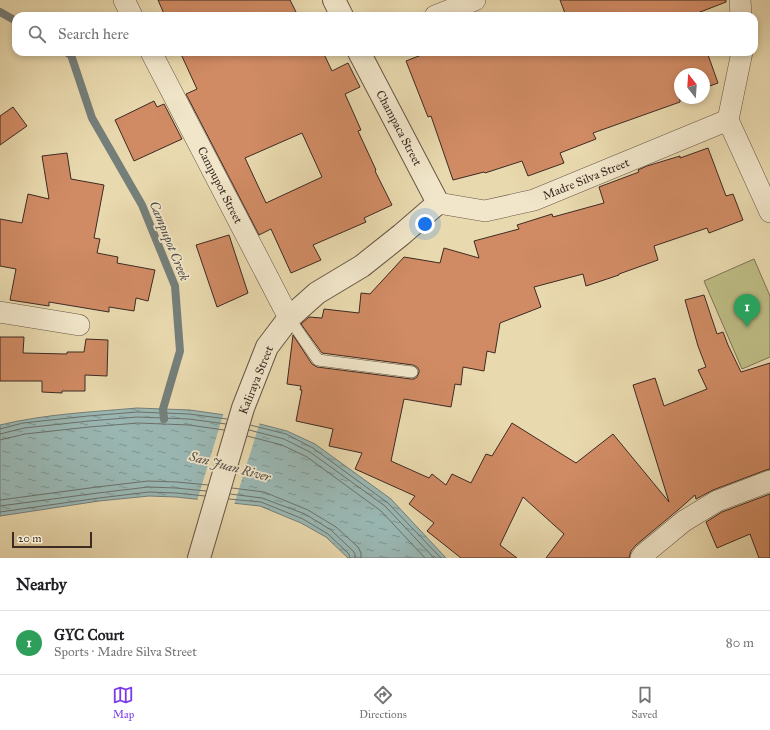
<!DOCTYPE html>
<meta charset="utf-8">
<style>
body{margin:0;font-family:"IM FELL Great Primer",serif;background:#f6f6f6;color:#202124}
.compass{position:absolute;left:674px;top:68px;width:36px;height:36px;border-radius:50%;background:#fff;box-shadow:0 2px 6px #0003;rotate:343deg}
.scale{position:absolute;left:12px;bottom:10px;width:80px;box-sizing:border-box;padding-left:4px;border:2px solid #3d2a23;border-top:0;font-size:11px;line-height:14px;white-space:nowrap;color:#3d2a23;-webkit-text-stroke:3px #f1e6ca;paint-order:stroke}
.you{position:absolute;left:425px;top:224px;width:14px;height:14px;margin:-10px;border:3px solid #fff;border-radius:50%;background:#1a73e8;box-shadow:0 0 0 6px #1a73e833}
.badge{display:grid;place-items:center;width:26px;height:26px;border-radius:50%;background:#7c3aed;color:#fff;font-size:13px;font-weight:700}
.pin{position:absolute;translate:-50% -33px;filter:drop-shadow(0 1px 2px #0008)}
.pin::after{content:'';position:absolute;top:21px;width:14px;height:12px;background:inherit;clip-path:polygon(0 0,100% 0,50% 100%)}
.list{margin:0;padding:0;list-style:none}
h2{display:flex;justify-content:space-between;align-items:center;height:52px;margin:0;padding:0 16px;font-size:17px}
h2 small{font-size:13px;font-weight:400;color:#757577}
.list li{display:grid;grid-template-columns:26px 1fr auto;gap:12px;align-items:center;box-sizing:border-box;height:64px;padding:0 16px;border-top:1px solid #e0e0e0}
.list b{display:block;font-size:15px;white-space:nowrap}
.list p{margin:0;font-size:13px;white-space:nowrap;color:#757577}
.list em{font-size:13px;font-style:normal;color:#757577}
.icon{flex:none;width:22px;height:22px;fill:none;stroke:currentColor;stroke-width:2;stroke-linecap:round;stroke-linejoin:round}
.map{position:relative;flex:none;width:770px;height:558px;overflow:hidden}
.search{position:absolute;background:#fff;box-shadow:0 2px 6px #0003;left:12px;right:12px;top:12px;height:44px;display:flex;align-items:center;gap:10px;box-sizing:border-box;padding:0 14px;border-radius:12px;color:#757577;font-size:15px}
.sheet{height:116px;background:#fff}
nav{display:flex;justify-content:space-around;align-items:center;box-sizing:border-box;height:56px;border-top:1px solid #e0e0e0;background:#fff;font-size:11px;color:#757577}
nav a{display:grid;justify-items:center;gap:2px}
nav .on{color:#7c3aed}
.map>svg:first-child{display:block}
.grass{fill:#bebd85;stroke:#7e7454}
.water{fill:url(#water-ripples);stroke:#757f7a}
.pier{fill:#e9d9ae}
.lines{fill:none;stroke-linecap:round;stroke-linejoin:round}
.shore{stroke:#6c716c;stroke-width:1}
.stream{stroke:#757f7a;stroke-width:8}
.building{fill:#d08b64;stroke:#3d2a23;fill-rule:evenodd}
.service-casing{stroke:#685646;stroke-width:12}
.minor-casing{stroke:#685646;stroke-width:22}
.tertiary-casing{stroke:#685646;stroke-width:24}
.service{stroke:#f1e6ca;stroke-width:11}
.minor{stroke:#f1e6ca;stroke-width:21}
.tertiary{stroke:#f1e6ca;stroke-width:22}
.labels{text-anchor:middle;dominant-baseline:central;stroke-width:3.5;stroke-linejoin:round;paint-order:stroke}
.street-label{font-size:12px;fill:#3d2a23;stroke:#f1e6ca}
.water-label{font-size:13px;font-style:italic;fill:#544e47;stroke:#f1e6ca}
</style>
<div class="map">
<svg width="770" height="558" viewBox="0 0 770 558">
<defs>
<pattern id="water-ripples" width="26" height="14" patternUnits="userSpaceOnUse"><rect width="26" height="14" fill="#9ab8b4"/><path d="M2 4q2-2 4 0t4 0M15 11q2-2 4 0t4 0" fill="none" stroke="#7f9692"/></pattern>
</defs>
<rect width="100%" height="100%" fill="#e9d9ae"/>
<filter id="stains"><feTurbulence type="fractalNoise" baseFrequency=".005" numOctaves="4"/><feColorMatrix values="0 0 0 0 .2 0 0 0 0 .09 0 0 0 0 .02 0 0 0 .5 -.17"/></filter>
<radialGradient id="worn" r=".72"><stop offset=".6" stop-color="#630" stop-opacity="0"/><stop offset="1" stop-color="#630" stop-opacity=".3"/></radialGradient>
<path class="grass" d="M754,259L770,296V357L742,369L704,281Z"/>
<path class="water" d="M137,408L190,410L225,415L287,431L315,444L391,499L446,558H348L326,537L301,523L260,506L176,497L149,496L99,501L0,516V425C45,414 92,412 137,408Z"/>
<path class="pier" d="M224,412L260,422L234,505L197,501Z"/>
<g class="lines">
<g class="shore">
<path d="M250,425L286,434L313,448L388,503L441,558"/>
<path d="M0,429L23,423L88,416L137,412L189,414L227,419"/>
<path d="M249,430L284,439L310,452L385,506L434,558"/>
<path d="M0,434L24,428L89,421L137,417L189,419L226,424"/>
<path d="M247,436L282,445L307,457L381,511L425,558"/>
<path d="M0,440L25,434L89,427L138,423L189,425L224,430"/>
<path d="M232,488L264,492L308,510L336,527L358,547L361,553V558"/>
<path d="M230,494L262,498L305,514L331,530L353,551L355,554V558"/>
<path d="M229,499L261,502L303,519L328,534L349,554L350,558"/>
<path d="M0,500L97,487L148,481L177,482L208,485"/>
<path d="M0,506L98,493L148,487L176,488L206,491"/>
<path d="M0,512L99,498L149,492L176,493L205,496"/>
</g>
<g class="stream">
<path d="M0,12L16,21"/>
<path d="M66,52L71,55L92,118L142,205L175,286L180,351L163,409L164,419"/>
</g>
</g>
<g class="building">
<path d="M158,0H290L298,16H165Z"/>
<path d="M560,0H726V2L690,16H566Z"/>
<path d="M180,52H323L332,71L348,63L360,87L345,94L361,130L358,131L376,170L375,171L392,205L364,218L366,222L313,245L321,260L291,273L271,229L259,235L186,94L197,89ZM302,133L322,177L266,203L245,158Z"/>
<path d="M429,52H707L718,83L704,88V74H680V102L593,133L596,139L560,153L564,163L528,176L522,161L485,173L484,172L453,180L431,116L428,117L406,61Z"/>
<path d="M154,101L157,107L164,104L182,139L134,161L115,120Z"/>
<path d="M13,107L27,126L0,145V116Z"/>
<path d="M708,148L726,196L733,194L743,220L709,233L707,228L654,246L658,260L619,274V275L586,286L583,274L534,287L541,307L500,323L495,353L487,351L484,371L463,367L461,385L455,384L451,407L404,399L391,461L429,478L432,474L446,485L452,474L471,483L486,454L492,456L512,423L576,463L613,434L669,502L633,385L655,378L664,406L707,389L698,370L706,367L698,346L685,300L704,295L717,334L723,332L728,345L741,372L770,363V469L766,470L713,490L696,499L695,495L678,510L636,545L631,551L629,558H546L564,534L523,497L500,545L517,558H461L427,531L434,523L409,504L415,496L355,469L362,453L329,446L333,429L296,421L302,390H300L301,386L287,384L293,335L312,364L317,367L411,379H414L417,377L419,372V370L417,367L413,365L322,353L301,324L309,317L322,318L324,309L359,313L361,293L370,294L404,257L440,263L444,248L479,258L474,241L519,229L517,225L552,214L553,217L604,203L599,187L639,172L638,170L647,166L680,156V158Z"/>
<path d="M67,153L71,179L104,185L94,238L100,239L97,253L118,257L117,263L155,270L148,301L136,298L134,311L109,307V312L49,302V306L10,300L16,269L0,266V219L22,223L28,194L49,199L42,156Z"/>
<path d="M229,235L248,293L217,307L196,245Z"/>
<path d="M0,337H24L23,353L67,354V352H84L86,339L108,340L107,376L85,375V391H62V393L42,392V381H0Z"/>
<path d="M770,494V558H759L750,534L717,548L706,522L722,512Z"/>
</g>
<g class="lines">
<g class="service-casing">
<path id="service" d="M289,318L318,360L412,372"/>
</g>
<g class="minor-casing">
<g id="minor">
<path d="M124,0L132,16"/>
<path d="M740,0L741,16"/>
<path d="M435,16L475,0"/>
<path d="M151,52L289,318"/>
<path d="M742,52L728,120L770,212"/>
<path d="M438,203L485,211L534,200L728,120"/>
<path d="M0,312L79,325"/>
<path d="M641,558L644,554L684,521L717,501L770,481"/>
</g>
</g>
<g class="tertiary-casing">
<g id="tertiary">
<path d="M334,0L342,16"/>
<path d="M199,558L243,408L267,347L289,318L317,293L362,266L401,235L438,203L359,52"/>
</g>
</g>
<use href="#service" class="service"/>
<use href="#minor" class="minor"/>
<use href="#tertiary" class="tertiary"/>
</g>
<g class="labels">
<g class="street-label">
<text transform="translate(399 128) rotate(62)">Champaca Street</text>
<text transform="translate(586 179) rotate(-22)">Madre Silva Street</text>
<text transform="translate(220 185) rotate(63)">Campupot Street</text>
<text transform="translate(256 380) rotate(-68)">Kaliraya Street</text>
</g>
<g class="water-label">
<text transform="translate(169 241) rotate(68)">Campupot Creek</text>
<text transform="translate(230 467) rotate(15)">San Juan River</text>
</g>
</g>
<rect width="100%" height="100%" filter="url(#stains)"/>
<rect width="100%" height="100%" fill="url(#worn)"/>
</svg>
<svg class="compass" viewBox="-18 -18 36 36"><path d="M0-13l5 13h-10z" fill="#e53935"/><path d="M0 13l5-13h-10z" fill="#757577"/></svg>
<div class="scale">20 m</div>
<div class="you"></div>
<div class="pin badge" style="left:747px;top:327px;background:#2e9e5b">1</div>
<div class="search"><svg class="icon" aria-label="search" viewBox="0 0 24 24"><circle cx="10" cy="10" r="6"/><path d="M15 15l6 6"/></svg>Search here</div>
</div>
<section class="sheet">
<h2>Nearby<small></small></h2>
<ul class="list">
<li><span class="badge" style="background:#2e9e5b">1</span><div><b>GYC Court</b><p>Sports · Madre Silva Street</p></div><em>80 m</em></li>
</ul>
</section>
<nav>
<a class="on"><svg class="icon" aria-label="map" viewBox="0 0 24 24"><path d="M3 6l6-2 6 2 6-2v14l-6 2-6-2-6 2zM9 4v14M15 6v14"/></svg>Map</a>
<a><svg class="icon" aria-label="directions" viewBox="0 0 24 24"><path d="M12 3l9 9-9 9-9-9zM9 14v-3h6M13 9l2 2-2 2"/></svg>Directions</a>
<a><svg class="icon" aria-label="saved" viewBox="0 0 24 24"><path d="M7 4h10v16l-5-4-5 4z"/></svg>Saved</a>
</nav>
